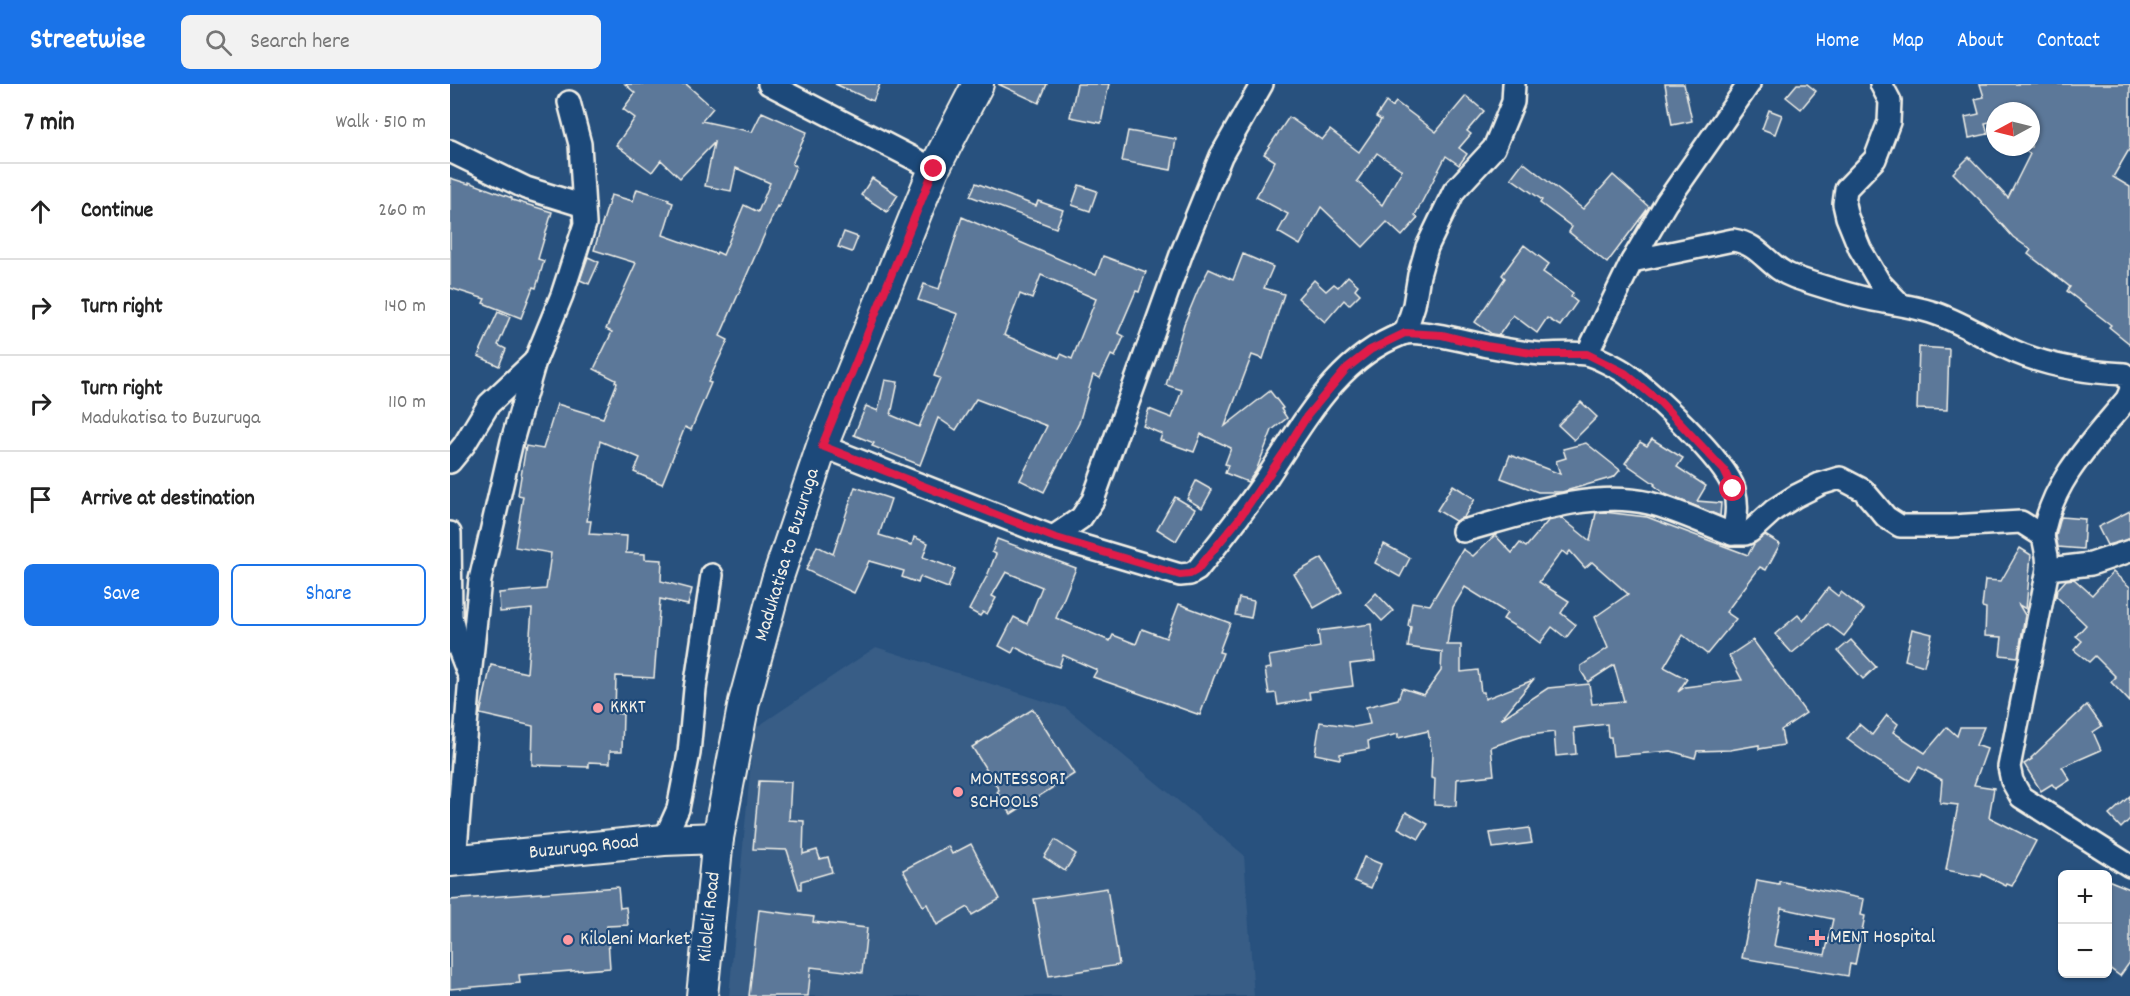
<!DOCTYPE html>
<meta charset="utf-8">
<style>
body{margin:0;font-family:Dekko,sans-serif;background:#f2f2f2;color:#222}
.controls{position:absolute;right:18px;bottom:18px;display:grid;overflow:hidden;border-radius:9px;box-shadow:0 2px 4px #0004}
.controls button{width:54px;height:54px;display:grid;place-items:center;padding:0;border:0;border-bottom:2px solid #e0e0e0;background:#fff;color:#222;font:30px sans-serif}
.compass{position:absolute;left:1536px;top:18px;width:54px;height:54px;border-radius:50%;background:#fff;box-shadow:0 2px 4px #0004;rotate:263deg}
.stop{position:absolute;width:18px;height:18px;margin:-14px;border:4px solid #e11d48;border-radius:50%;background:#fff}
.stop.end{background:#e11d48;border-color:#fff;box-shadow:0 2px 6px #0008}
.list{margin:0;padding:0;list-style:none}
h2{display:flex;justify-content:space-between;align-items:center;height:78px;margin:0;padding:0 24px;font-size:26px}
h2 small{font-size:20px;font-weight:400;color:#767676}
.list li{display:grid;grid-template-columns:39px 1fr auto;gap:18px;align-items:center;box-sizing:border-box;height:96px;padding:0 24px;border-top:2px solid #e0e0e0}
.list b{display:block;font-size:22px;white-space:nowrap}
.list p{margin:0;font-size:20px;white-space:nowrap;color:#767676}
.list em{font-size:20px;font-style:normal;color:#767676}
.actions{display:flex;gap:12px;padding:18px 24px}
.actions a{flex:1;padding:14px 0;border:2px solid #1a73e8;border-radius:9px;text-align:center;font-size:21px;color:#1a73e8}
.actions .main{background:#1a73e8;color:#fff}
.icon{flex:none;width:33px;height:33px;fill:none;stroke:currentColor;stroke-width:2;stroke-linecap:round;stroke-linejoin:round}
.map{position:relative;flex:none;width:1680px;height:912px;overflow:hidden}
header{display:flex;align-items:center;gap:36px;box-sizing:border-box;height:84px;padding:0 30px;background:#1a73e8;color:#fff}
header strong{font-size:28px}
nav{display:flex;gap:33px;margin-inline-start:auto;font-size:21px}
.search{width:420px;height:54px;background:#f2f2f2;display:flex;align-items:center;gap:15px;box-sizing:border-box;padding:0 21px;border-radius:9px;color:#767676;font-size:22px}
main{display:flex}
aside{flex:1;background:#fff}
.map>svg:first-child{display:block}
.built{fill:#375d86}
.building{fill:#5b7899;stroke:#f4f1e8;stroke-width:1.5;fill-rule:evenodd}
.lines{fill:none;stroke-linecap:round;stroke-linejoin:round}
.street-casing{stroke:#f4f1e8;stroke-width:26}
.secondary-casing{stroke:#f4f1e8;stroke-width:34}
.street{stroke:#1f4a7a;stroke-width:21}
.secondary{stroke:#1f4a7a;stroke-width:30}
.route{stroke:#e11d48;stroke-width:8}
.poi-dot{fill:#ff9aa2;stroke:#1f4a7a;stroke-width:2}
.labels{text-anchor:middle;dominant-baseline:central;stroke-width:4.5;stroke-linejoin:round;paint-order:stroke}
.street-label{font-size:20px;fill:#f4f1e8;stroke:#1f4a7a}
.poi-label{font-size:20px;fill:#f4f1e8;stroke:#1f4a7a;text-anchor:start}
</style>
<header>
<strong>Streetwise</strong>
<div class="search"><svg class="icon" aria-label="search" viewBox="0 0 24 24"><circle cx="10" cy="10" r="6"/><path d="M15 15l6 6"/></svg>Search here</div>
<nav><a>Home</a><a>Map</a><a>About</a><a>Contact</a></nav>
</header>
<main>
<aside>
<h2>7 min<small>Walk · 510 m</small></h2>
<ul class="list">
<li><svg class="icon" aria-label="ahead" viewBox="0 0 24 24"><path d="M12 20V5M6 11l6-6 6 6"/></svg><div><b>Continue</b></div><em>260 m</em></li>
<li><svg class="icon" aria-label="right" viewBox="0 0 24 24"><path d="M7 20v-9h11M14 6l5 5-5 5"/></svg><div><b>Turn right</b></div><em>140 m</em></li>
<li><svg class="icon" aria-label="right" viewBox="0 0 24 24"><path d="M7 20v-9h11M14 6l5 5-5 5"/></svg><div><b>Turn right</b><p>Madukatisa to Buzuruga</p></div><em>110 m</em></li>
<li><svg class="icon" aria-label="arrive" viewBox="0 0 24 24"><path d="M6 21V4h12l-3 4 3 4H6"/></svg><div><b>Arrive at destination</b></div></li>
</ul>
<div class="actions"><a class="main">Save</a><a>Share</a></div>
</aside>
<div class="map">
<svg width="1680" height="912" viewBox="0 0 1680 912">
<rect width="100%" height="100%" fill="#28517e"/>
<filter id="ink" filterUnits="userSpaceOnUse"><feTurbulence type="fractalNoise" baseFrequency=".0167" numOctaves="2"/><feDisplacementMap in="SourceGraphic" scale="12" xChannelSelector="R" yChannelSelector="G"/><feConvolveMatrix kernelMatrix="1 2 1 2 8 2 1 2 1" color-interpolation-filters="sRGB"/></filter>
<g filter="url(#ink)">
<path class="built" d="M426,563L616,624L794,771L804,912H279L304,645Z"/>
<g class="building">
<path d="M175,0H236L263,24L252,37L302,48L312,28L357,48L342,80L346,82L329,123L327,122L270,252L278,256L258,298L261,299L241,346L235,343L212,400L184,388L190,374L150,357L137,437H141L139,450L177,452L176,469L195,470V475L212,476L211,497L242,505L238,521L210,515L204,594L166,592L165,629L173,630L172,667H160V679L139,678V683L82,681L83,642L30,630L41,581L77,589L82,525L50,528L49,509L96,505L101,469L65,463L73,412L68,411L76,362L93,365L107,320L153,334L167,299L165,298L166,296L144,285L162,248L156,245L186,179L144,166L161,111L183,117L187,105L219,115L218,117L223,119L213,151L266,170L267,168L273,171L294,121L308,128L320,99L286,84L281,107L255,102L264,59L230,94L211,76L202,88L166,61L185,34L173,25L185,9Z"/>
<path d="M385,0H430L423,17Z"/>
<path d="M548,0H597L589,19Z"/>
<path d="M627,0H659L651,39L620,33Z"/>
<path d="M1215,0H1234L1242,37L1222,41Z"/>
<path d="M1347,0H1357L1366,7L1351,25L1336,13Z"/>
<path d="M1530,0H1680V64L1663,93L1680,103V260L1659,243L1661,241L1617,207L1620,203L1578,170L1581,166L1563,153L1529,115L1503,89L1519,73L1558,114L1580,70L1573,65L1574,63H1581V53L1585,46L1581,44V27H1545V37L1535,39L1538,50L1519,54L1515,33L1529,30L1525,15L1534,13Z"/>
<path d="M1016,12L1034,27L1017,47L1021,50L1009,64L1017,70L1009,81L996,72L965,131L968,134L952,152L937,138L913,163L871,123L850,161L828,148L838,130L806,113L825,77L814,70L839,33L872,56L880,46L909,68L931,36L926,33L936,18L942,23L946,18L986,48ZM927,69L952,86L932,121L907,97Z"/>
<path d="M1319,26L1332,31L1325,50L1312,45Z"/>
<path d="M678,47L726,55L721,86L672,77Z"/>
<path d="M1073,78L1133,125L1163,91L1199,123L1157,179L1119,148L1122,143L1090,119L1092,116L1061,94Z"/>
<path d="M0,94L19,100V98L62,114V116L102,128L88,175L94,177L86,204L83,203L71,234L33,219L35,215L0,204Z"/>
<path d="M422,94L448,111L437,128L411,111Z"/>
<path d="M526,99L586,122L588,117L613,126L606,144L520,112Z"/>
<path d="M629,101L647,107L640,127L622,121Z"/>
<path d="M512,133L646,191L653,172L696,188L689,208L686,207L668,249L674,252L665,273L661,271L650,294L643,291L629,339L594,408L570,396L597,342L526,315L506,346L488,334L470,381L422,362L424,359L404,351L416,322L428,327L435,296L448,298L441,331L469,343L490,294L484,292L508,230L468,216L474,200L489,205ZM591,191L646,215L622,275L611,270L609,274L554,251L570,210L582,215Z"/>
<path d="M394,148L408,153L402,168L388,163Z"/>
<path d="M1074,161L1099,180L1093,188L1123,209L1121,213L1127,218L1110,242L1097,234L1087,249L1063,231L1049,251L1042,250L1025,238L1055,194L1052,191Z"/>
<path d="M793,170L823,183L814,204L834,210L813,275L802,271L775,342L820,307L833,324L831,325L837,334L822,346L806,387L798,398L775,389L778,381L775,380L781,364L751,350L744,368L710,356L712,350L693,342L699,325L722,334L732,306L716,301L734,240L748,206L759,185L783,196Z"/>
<path d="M138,173L149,178L139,200L130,196Z"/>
<path d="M898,192L908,201L905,205L910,210L899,221L894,216L875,238L848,214L864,196L876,207L884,200L888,203Z"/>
<path d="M48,228L60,233L48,261L56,265L49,282L28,272Z"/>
<path d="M1469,263L1499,265L1497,326L1467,325Z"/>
<path d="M1131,318L1147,333L1124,356L1108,341Z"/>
<path d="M1202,355L1233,374L1227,383L1256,402L1247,417L1271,419L1270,432L1215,410L1204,401L1205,400L1175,379L1190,358L1197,362Z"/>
<path d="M1136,359L1170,386L1164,393L1112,408H1088L1051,394L1060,371L1110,390L1106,377L1116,374L1113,365Z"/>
<path d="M746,397L762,406L752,424L737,415Z"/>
<path d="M1003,401L1025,415L1014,433L1005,437L987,426Z"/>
<path d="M405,403L441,415L429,451L462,461L464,453L478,459L473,473L505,485L498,504L470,493L468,499L452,493L454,487L419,477L404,509L356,486L367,462L383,470Z"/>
<path d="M725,413L745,425L726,457L707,445Z"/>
<path d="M1680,427V455L1657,461L1648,443Z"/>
<path d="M1154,428L1197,433L1298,471L1304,460L1315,451L1330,460L1316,486L1310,483L1276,528L1286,535L1257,570L1233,551L1214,583L1237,595L1228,608L1235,603L1292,596L1279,572L1303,556L1356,629L1331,646L1334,661L1309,665V661L1280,666L1247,667L1245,674L1221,667L1163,672L1161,653H1158L1157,640L1124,644L1126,670L1106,672L1104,648L1073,652L1041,663L1044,691L1007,695L1006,722L984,721L985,695L981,694L982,670L978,647L948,654V650L918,657L919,665L890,670V675L865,670L870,638L904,643L920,640L916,623L948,615L952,604L974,611L991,587L992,568L958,563L961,543L958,542L962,518L980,521L1013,465L1023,472L1045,451L1062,469L1070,459L1076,463L1098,437L1112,434L1140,457L1146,429ZM1112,467L1117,471L1120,467L1135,484L1142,478L1178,510L1145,533L1158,564L1131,582V587L1138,598L1164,581L1174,617L1142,620L1139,600L1098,604L1051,635L1083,596L1035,615L1034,608H1031L1028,586L1011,588V561H997L1003,523L1015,503L1057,529L1053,535L1071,546V545L1090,559L1102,543L1116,554L1126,541L1111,529L1119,517L1089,498Z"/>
<path d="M1611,433L1635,435L1633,465L1608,463L1606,452Z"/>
<path d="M547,455L626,484L606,534L660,557L663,551L686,560L692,545L716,554L729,520L780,539L769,568L773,569L750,631L643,593L647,586L613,571L609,583L596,579L565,563L562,569L549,562L564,533L577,540L592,503L556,488L542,512L546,514L537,530L533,528L530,532L519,526L537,492L546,470L542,468Z"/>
<path d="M934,460L960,474L950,493L925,479Z"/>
<path d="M1570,464L1581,471L1576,525L1569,521L1575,531L1568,573L1550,571L1552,553L1535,552L1536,524L1532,523L1535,496L1551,497Z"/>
<path d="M872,474L892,508L864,524L844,490Z"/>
<path d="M1663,488L1680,503V618L1661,598L1666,593L1645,572L1639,578L1624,566L1632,557L1626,552L1636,541L1606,512L1607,506L1616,496L1624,495L1642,511Z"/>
<path d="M1378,504L1388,512L1391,508L1414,526L1394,552L1378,540L1342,569L1325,550L1348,531L1353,537Z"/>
<path d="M926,509L943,527L932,537L916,520Z"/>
<path d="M789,514L804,517L801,534L785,531Z"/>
<path d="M921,540L925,577L900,580L903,602L859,608L860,615L828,621L826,609L819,610L815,585L821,584L819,572L870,563L868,547Z"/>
<path d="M1462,545L1482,550L1474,582L1455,576Z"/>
<path d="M1401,556L1426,583L1413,595L1388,567Z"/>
<path d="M1637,621L1652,642L1643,648L1651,666L1612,683L1620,696L1606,705L1602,700L1591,707L1574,680L1582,675L1581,674Z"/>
<path d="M583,625L624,690L561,730L547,708L549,706L522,663Z"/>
<path d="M1437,631L1448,640L1443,648L1475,669L1497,643L1507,652L1510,643H1534L1526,661L1537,665L1524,701L1544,704L1539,733L1586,757L1562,802L1557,800L1556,802L1532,790L1531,793L1496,786L1508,721L1490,719L1492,696L1469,683L1460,697L1423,674L1397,655L1409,640L1422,651Z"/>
<path d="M309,697L341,698L339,736L354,737L353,770L367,766L370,775L378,773L382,788L351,797V805H349L337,766L303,765Z"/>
<path d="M1680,712V735L1671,744L1659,731Z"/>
<path d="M956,728L978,740L969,755L948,744Z"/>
<path d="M1079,744L1082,759L1043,764L1040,749Z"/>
<path d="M605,756L626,770L615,787L594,773Z"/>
<path d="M521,760L550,815L522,831L518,823L487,841L477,820L473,822L453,786L498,762L502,770Z"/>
<path d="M914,773L931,780L921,804L904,797Z"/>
<path d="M1307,796L1329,800V797L1414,815L1411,831L1415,832L1405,881L1400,880L1398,892L1292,874ZM1331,824L1383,835L1375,871L1324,862Z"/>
<path d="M1658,796L1680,805V878L1670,892L1658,883Z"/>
<path d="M168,803L170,824L176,823L178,841L157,842L160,884L69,891L70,899L0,905V816Z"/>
<path d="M657,804L669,881L599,892L584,815Z"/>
<path d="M309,826L364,833L363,838L417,844L412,889L361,883L358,912H299Z"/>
</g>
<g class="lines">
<g class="street-casing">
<g id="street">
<path d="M319,0L484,85"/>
<path d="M1431,0L1440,17L1439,38L1425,75L1396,105L1394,120L1397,133L1410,165L1430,199L1450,220"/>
<path d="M0,67L76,104L134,122"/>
<path d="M1182,177L1283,156C1311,160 1318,184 1344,193C1367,201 1390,208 1414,214C1436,219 1459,221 1481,228C1508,236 1533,253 1559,265C1595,282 1634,288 1674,290L1678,294L1680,300"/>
<path d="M955,249L964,221L969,191L977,163L1004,107L1044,64L1063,18L1064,0"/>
<path d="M1137,270L1182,177L1216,119L1299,0"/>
<path d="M372,362L603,453L730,491L740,490L747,486C772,455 796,425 818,392C855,337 887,275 952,250C969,244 1018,258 1037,262C1054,265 1073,269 1091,270C1105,270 1122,268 1136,270C1145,272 1169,284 1177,290C1203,310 1274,375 1284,405C1288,420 1287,435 1282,450"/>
<path d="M0,378L14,361L39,320L85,277"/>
<path d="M1013,447C1069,432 1141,405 1199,419C1227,426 1255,440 1282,450H1295L1301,447L1324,426L1346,412L1370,400L1390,394L1413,406L1436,433L1450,442H1501L1571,438L1593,452L1597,472L1598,485L1559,683L1562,697L1571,713L1680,782"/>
<path d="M0,449L1,532L7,560L18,589"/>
<path d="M1593,452C1601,398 1643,356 1677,315L1680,308"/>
<path d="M603,453L631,434L643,416L732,168L771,72L812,0"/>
<path d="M1598,485L1641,480L1680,467"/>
<path d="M214,756L228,725L239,669L245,605L262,491"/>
<path d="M5,777L20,593L30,496L62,357L85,277L112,211L135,140L130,60L119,18"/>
</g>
</g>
<g class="secondary-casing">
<g id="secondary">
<path d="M0,777L214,756L268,754"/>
<path d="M252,912L268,754L294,618L327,496L372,362L484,85L528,0"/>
</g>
</g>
<use href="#street" class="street"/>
<use href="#secondary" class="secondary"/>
</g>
</g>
<g class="lines" filter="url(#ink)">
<path class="route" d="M484,85L372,362L603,453L730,491L740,490L747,486L788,436L835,367L857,332L897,284L920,266L955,249L992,251L1036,262L1088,270H1137L1175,289L1210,318L1274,386L1283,405"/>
</g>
<g class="poi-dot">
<circle cx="148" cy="624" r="6"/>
<circle cx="508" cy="708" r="6"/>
<path d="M1364 845h6v6h6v6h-6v6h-6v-6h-6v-6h6z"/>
<circle cx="118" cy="856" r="6"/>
</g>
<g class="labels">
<g class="street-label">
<text transform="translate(338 471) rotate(-73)">Madukatisa to Buzuruga</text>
<text transform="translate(134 764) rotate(-6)">Buzuruga Road</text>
<text transform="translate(260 833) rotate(-84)">Kiloleli Road</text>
</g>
<g class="poi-label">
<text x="160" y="624">KKKT</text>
<text x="520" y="696">MONTESSORI<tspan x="520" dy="23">SCHOOLS</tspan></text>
<text x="1380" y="854">MENT Hospital</text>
<text x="130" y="856">Kiloleni Market</text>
</g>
</g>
</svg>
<div class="controls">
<button>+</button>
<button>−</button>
</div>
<svg class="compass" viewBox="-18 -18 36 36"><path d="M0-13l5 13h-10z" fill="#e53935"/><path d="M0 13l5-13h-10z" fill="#767676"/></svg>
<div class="stop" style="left:1283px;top:405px"></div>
<div class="stop end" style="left:484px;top:85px"></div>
</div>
</main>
